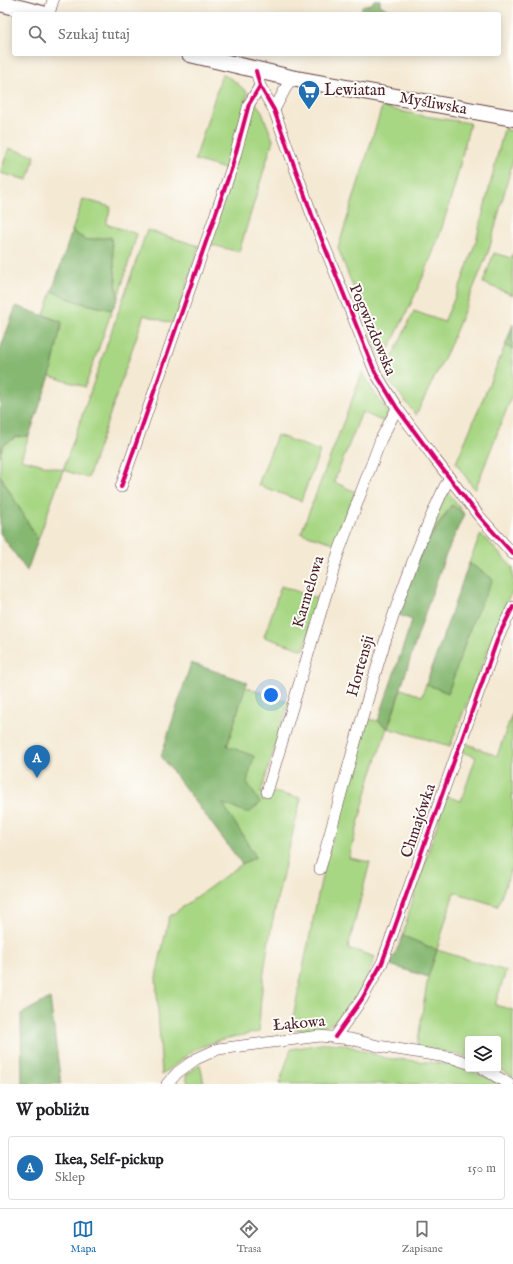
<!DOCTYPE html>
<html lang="pl">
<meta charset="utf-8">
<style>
body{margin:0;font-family:"IM FELL English",serif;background:#f6f6f6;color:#202124}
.controls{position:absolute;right:12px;bottom:12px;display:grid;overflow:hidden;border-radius:4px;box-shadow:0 2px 10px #0003}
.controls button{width:36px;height:36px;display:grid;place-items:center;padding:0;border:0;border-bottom:1px solid #e0e0e0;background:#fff;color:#202124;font:20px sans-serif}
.you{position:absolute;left:271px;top:695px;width:14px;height:14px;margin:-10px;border:3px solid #fff;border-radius:50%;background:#1a73e8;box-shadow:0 0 0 6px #1a73e833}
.badge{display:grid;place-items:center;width:26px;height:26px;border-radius:50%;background:#1f6fb2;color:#fff;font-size:13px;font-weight:700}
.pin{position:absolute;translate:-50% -33px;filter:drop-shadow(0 1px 2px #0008)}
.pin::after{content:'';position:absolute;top:21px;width:14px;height:12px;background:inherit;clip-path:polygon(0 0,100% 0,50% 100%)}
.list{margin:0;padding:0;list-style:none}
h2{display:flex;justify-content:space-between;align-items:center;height:52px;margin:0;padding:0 16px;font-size:17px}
h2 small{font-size:13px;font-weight:400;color:#757577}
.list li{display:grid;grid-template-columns:26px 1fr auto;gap:12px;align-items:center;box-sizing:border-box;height:64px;margin:0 8px 8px;padding:0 8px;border:1px solid #e0e0e0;border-radius:4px}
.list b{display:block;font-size:15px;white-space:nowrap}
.list p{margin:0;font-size:13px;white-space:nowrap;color:#757577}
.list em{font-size:13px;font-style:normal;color:#757577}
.icon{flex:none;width:22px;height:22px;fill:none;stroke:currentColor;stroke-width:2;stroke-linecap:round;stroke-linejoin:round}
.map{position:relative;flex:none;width:513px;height:1084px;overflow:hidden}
.search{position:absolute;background:#fff;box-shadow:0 2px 10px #0003;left:12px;right:12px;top:12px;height:44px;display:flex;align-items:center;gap:10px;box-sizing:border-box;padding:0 14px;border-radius:4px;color:#757577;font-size:15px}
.sheet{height:124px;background:#fff}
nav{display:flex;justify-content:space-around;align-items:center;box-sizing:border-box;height:56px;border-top:1px solid #e0e0e0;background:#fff;font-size:11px;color:#757577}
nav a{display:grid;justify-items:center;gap:2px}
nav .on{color:#1f6fb2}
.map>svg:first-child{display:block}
.green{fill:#a8d784;stroke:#797b58}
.forest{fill:#86b872;stroke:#686c4e}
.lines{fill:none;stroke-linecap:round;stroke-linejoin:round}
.street-casing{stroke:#643d44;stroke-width:12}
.secondary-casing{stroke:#643d44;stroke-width:18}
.street{stroke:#fff;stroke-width:11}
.secondary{stroke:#fff;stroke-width:16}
.cycleway-casing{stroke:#fdfcf7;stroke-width:6}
.cycleway{stroke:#d6006c;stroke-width:4}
.labels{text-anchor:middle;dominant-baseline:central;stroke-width:4;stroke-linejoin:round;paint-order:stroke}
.poi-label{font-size:16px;fill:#4a1f2b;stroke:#fdfcf7;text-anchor:start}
.street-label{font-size:16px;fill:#4a1f2b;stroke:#fdfcf7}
</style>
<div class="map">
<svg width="513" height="1084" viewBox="0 0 513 1084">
<rect width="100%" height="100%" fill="#fdfcf7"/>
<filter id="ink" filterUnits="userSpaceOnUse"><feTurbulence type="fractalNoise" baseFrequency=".025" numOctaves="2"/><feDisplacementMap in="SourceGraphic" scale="8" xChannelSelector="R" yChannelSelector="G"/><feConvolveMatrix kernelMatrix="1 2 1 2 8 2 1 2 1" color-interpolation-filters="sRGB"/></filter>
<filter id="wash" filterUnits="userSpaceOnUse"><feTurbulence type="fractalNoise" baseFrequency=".012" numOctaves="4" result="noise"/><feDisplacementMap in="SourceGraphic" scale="16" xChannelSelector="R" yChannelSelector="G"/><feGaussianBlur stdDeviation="0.9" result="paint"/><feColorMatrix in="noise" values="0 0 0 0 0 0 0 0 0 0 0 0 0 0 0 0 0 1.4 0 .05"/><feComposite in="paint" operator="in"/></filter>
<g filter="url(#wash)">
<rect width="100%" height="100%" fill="#f4e9d3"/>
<g class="green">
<path d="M222,74L233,80L248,93L225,169L195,160Z"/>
<path d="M255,102L261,110L273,140L239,252L209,244Z"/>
<path d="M382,107L418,115L470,123C463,151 457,180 448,208C433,261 407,313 382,362L338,248Z"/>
<path d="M504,129L513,131V160L489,250L448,350L416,415L387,378V368L414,311L444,322L462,281L476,241Z"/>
<path d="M9,148L35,156L28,180L0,173Z"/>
<path d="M83,199L111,207L106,224L137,234L118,298L111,238L86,240L72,231Z"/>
<path d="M147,230L199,246L174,324L144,315L88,478L63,470L38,540L0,475V455L3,445L16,437L29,436L21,459L63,470Z"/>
<path d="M494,253L511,258L513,253V295L483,283Z"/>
<path d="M52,291L77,302L112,310L85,387L50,376L62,322L44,315Z"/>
<path d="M505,346L513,349V393L475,490L456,463Z"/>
<path d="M363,371L371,388L389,413L384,422L362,412L334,482L356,492L345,517L337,544L301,533Z"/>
<path d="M277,435L320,451L301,501L258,485Z"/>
<path d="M448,492L464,514L451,505L417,558Z"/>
<path d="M481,534L513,568V591L508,599L450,746L387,728L370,779L349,858L370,862L348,948L375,957C367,982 349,1016 323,1028C315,1031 301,1029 293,1030V1017L323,871L367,719L378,721L388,728L401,689L422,696L426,684L448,693L473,620L493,579L469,563Z"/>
<path d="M281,586L319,599L304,650L264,637Z"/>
<path d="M245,687L289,702L261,792H273L301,798C283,875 261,953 259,1032L219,1040L194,1050L162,1075L156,977L169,917L242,864L256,857L222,803L247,782L227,747Z"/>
<path d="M512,714L513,864L498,906L454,892L437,950L506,971L495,1005L513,1010V1077L498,1068V1039H468V1057L417,1046L428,977L437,950L403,936L409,912L446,796L461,801L476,757L462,752L465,743L497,756Z"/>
<path d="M327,1043L343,1044L385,1058L459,1065L501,1084H279L291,1049Z"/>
<path d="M200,1064L204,1084H188L186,1075Z"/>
</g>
<g class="forest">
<path d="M374,0H380V5L387,9V14H361L362,6L372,4Z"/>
<path d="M72,231L86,240L111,237L118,298L112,310L77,302L52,291Z"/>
<path d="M16,306L62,322L50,376L29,436L16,437L3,445L0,455V350Z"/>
<path d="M513,324V349L505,346Z"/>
<path d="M0,475L38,540L27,571L0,533Z"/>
<path d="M452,505L464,514L445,557L425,613L388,728L378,721L412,620L399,615L417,558Z"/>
<path d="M469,563L493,579L473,620L448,693L426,684Z"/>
<path d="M191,663L247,682L227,746L254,756L247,782L260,803L249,813L223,804L256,857L242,864L161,756Z"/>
<path d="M403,936L437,950L428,977L390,965Z"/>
<path d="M50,998L61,1084H22L21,1014Z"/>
</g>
</g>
<g filter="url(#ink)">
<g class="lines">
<g class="street-casing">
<g id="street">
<path d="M49,14L53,0"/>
<path d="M256,71L260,86L274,110L312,215L375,372L397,408L434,458L479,516L513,554"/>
<path d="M274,110L291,78"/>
<path d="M121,487L232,167L249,104L260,86"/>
<path d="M267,792L338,554L381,439L397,408"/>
<path d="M320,869C357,740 387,608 445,486L450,479"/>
<path d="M335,1037L362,999L382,963L499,635L513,607"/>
<path d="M484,1069L509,1084"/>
<path d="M167,1084L178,1072L196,1059L218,1049L320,1036L351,1039L378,1046L453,1058L468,1063"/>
</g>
</g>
<g class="secondary-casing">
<g id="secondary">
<path d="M0,3L42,14"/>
<path d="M190,54L291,78L513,118"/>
</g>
</g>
<use href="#street" class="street"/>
<use href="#secondary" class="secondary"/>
<g class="cycleway-casing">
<g id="cycleway">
<path d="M256,71L260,86L274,110L312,215L375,372L397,408L434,458L479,516L513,554"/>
<path d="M121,487L232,167L249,104L260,86"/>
<path d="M335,1037L362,999L382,963L499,635L513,607"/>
</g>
</g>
<use href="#cycleway" class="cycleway"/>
</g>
</g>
<defs>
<g id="supermarket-pin" transform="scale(1.15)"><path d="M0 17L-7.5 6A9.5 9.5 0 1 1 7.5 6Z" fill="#1f6fb2" stroke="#fdfcf7"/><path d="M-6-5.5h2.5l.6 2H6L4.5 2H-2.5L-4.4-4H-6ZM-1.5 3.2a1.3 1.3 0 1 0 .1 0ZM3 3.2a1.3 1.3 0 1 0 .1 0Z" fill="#fff"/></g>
</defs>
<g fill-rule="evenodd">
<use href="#supermarket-pin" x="309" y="91"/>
</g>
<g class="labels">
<g class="poi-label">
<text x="324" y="91">Lewiatan</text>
</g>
<g class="street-label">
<text transform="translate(433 104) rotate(10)">Myśliwska</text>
<text transform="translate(372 330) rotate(67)">Pogwizdowska</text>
<text transform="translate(309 592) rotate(-73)">Karmelowa</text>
<text transform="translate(361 666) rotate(-74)">Hortensji</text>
<text transform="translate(419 821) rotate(-71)">Chmajówka</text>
<text transform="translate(299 1024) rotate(-5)">Łąkowa</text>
</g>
</g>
</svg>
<div class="controls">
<button><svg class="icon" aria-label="layers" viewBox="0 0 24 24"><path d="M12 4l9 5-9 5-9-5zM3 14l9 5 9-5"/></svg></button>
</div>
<div class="you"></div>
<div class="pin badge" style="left:37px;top:778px">A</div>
<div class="search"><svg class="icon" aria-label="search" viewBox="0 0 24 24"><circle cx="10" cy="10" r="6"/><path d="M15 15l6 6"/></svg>Szukaj tutaj</div>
</div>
<section class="sheet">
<h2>W pobliżu<small></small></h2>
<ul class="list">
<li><span class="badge">A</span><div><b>Ikea, Self-pickup</b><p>Sklep</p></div><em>150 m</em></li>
</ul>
</section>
<nav>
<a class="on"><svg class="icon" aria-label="map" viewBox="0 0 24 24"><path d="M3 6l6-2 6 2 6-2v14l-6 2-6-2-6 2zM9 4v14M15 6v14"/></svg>Mapa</a>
<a><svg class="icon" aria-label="directions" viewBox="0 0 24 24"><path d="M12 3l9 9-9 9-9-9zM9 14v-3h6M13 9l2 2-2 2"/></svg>Trasa</a>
<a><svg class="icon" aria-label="saved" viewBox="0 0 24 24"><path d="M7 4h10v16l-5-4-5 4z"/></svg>Zapisane</a>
</nav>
